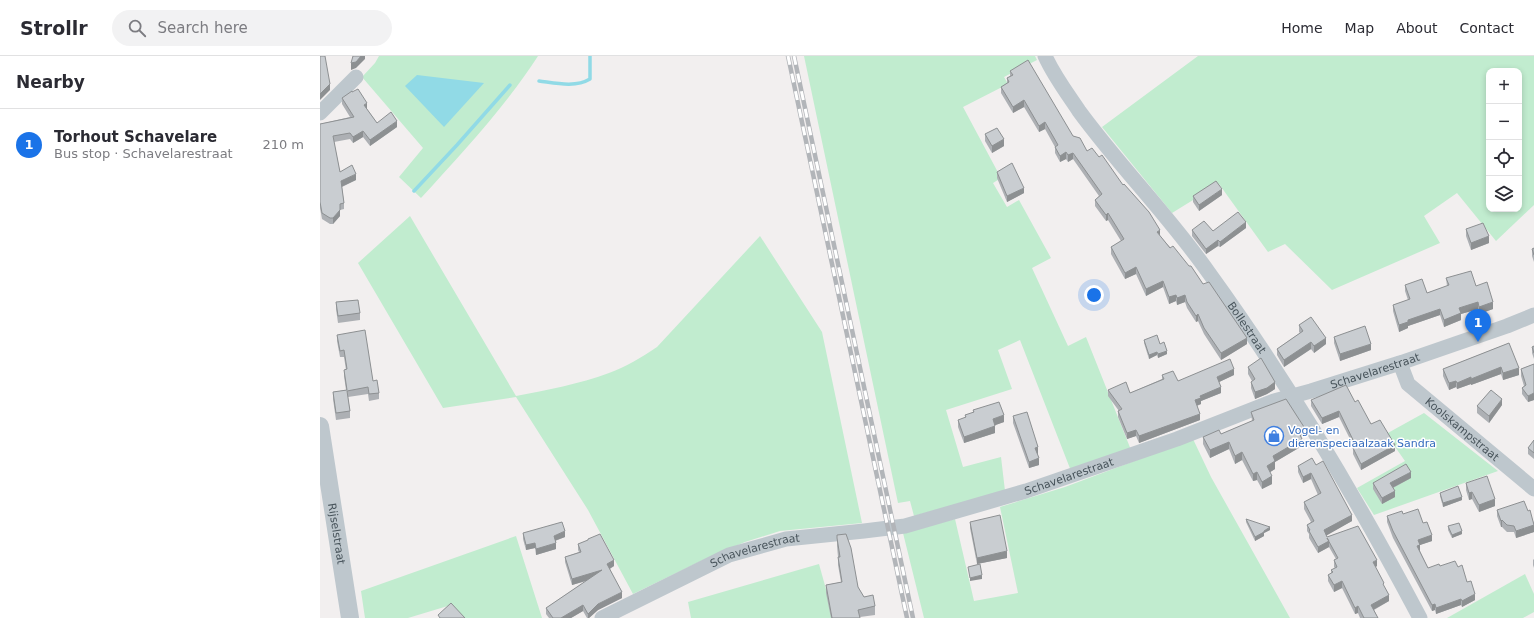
<!DOCTYPE html>
<meta charset="utf-8">
<style>
body{margin:0;font-family:"DejaVu Sans",sans-serif;background:#f2f2f3;color:#2b2b33}
.controls{position:absolute;right:12px;top:12px;display:grid;overflow:hidden;border-radius:8px;box-shadow:0 2px 6px #0003}
.controls button{width:36px;height:36px;display:grid;place-items:center;padding:0;border:0;border-bottom:1px solid #e1e1e2;background:#fff;color:#2b2b33;font:20px sans-serif}
.you{position:absolute;left:774px;top:239px;width:14px;height:14px;margin:-10px;border:3px solid #fff;border-radius:50%;background:#1a73e8;box-shadow:0 0 0 6px #1a73e833}
.badge{display:grid;place-items:center;width:26px;height:26px;border-radius:50%;background:#1a73e8;color:#fff;font-size:13px;font-weight:700}
.pin{position:absolute;translate:-50% -33px;filter:drop-shadow(0 1px 2px #0008)}
.pin::after{content:'';position:absolute;top:21px;width:14px;height:12px;background:inherit;clip-path:polygon(0 0,100% 0,50% 100%)}
.list{margin:0;padding:0;list-style:none}
h2{display:flex;justify-content:space-between;align-items:center;height:52px;margin:0;padding:0 16px;font-size:17px}
h2 small{font-size:13px;font-weight:400;color:#7c7c81}
.list li{display:grid;grid-template-columns:26px 1fr auto;gap:12px;align-items:center;box-sizing:border-box;height:72px;padding:0 16px;border-top:1px solid #e1e1e2}
.list b{display:block;font-size:15px;white-space:nowrap}
.list p{margin:0;font-size:13px;white-space:nowrap;color:#7c7c81}
.list em{font-size:13px;font-style:normal;color:#7c7c81}
.icon{flex:none;width:22px;height:22px;fill:none;stroke:currentColor;stroke-width:2;stroke-linecap:round;stroke-linejoin:round}
.map{position:relative;flex:none;width:1214px;height:562px;overflow:hidden}
header{display:flex;align-items:center;gap:24px;box-sizing:border-box;height:56px;padding:0 20px;background:#fff;border-bottom:1px solid #e1e1e2}
header strong{font-size:19px}
nav{display:flex;gap:22px;margin-inline-start:auto;font-size:14px}
.search{width:280px;height:36px;background:#f2f2f3;display:flex;align-items:center;gap:10px;box-sizing:border-box;padding:0 14px;border-radius:22px;color:#7c7c81;font-size:15px}
main{display:flex}
aside{flex:1;background:#fff}
.map>svg:first-child{display:block}
.green{fill:#c1eccf;fill-rule:evenodd}
.water{fill:#91dae6}
.lines{fill:none;stroke-linecap:round;stroke-linejoin:round}
.stream{stroke:#91dae6;stroke-width:3.5}
.minor{stroke:#bec7cd;stroke-width:15}
.tertiary{stroke:#bec7cd;stroke-width:18}
.rail-casing{stroke:#b2b5b9;stroke-width:4.5}
.rail{stroke:#fff;stroke-width:3;stroke-dasharray:9;stroke-linecap:butt}
.wall{fill:#adb0b4}
.shaded-wall{fill:#8d9092}
.building{fill:#c9cdd1;stroke:#8d9092}
.labels{text-anchor:middle;dominant-baseline:central;stroke-width:3;stroke-linejoin:round;paint-order:stroke}
.street-label{font-size:11px;fill:#48545b;stroke:#fff}
.shop-label{font-size:11px;fill:#366cbe;stroke:#fff;text-anchor:start}
</style>
<header>
<strong>Strollr</strong>
<div class="search"><svg class="icon" aria-label="search" viewBox="0 0 24 24"><circle cx="10" cy="10" r="6"/><path d="M15 15l6 6"/></svg>Search here</div>
<nav><a>Home</a><a>Map</a><a>About</a><a>Contact</a></nav>
</header>
<main>
<aside>
<h2>Nearby<small></small></h2>
<ul class="list">
<li><span class="badge">1</span><div><b>Torhout Schavelare</b><p>Bus stop · Schavelarestraat</p></div><em>210 m</em></li>
</ul>
</aside>
<div class="map">
<svg width="1214" height="562" viewBox="0 0 1214 562">
<rect width="100%" height="100%" fill="#f2efef"/>
<g class="green">
<path d="M59,0H218C185,51 142,97 101,142L79,121L103,92L42,21L55,7Z"/>
<path d="M484,0H715L717,4L684,21L688,28L643,51L681,122L673,127L687,151L699,144L731,202L712,212L748,290L766,281L811,394L751,415L700,284L678,294L692,333L626,354L643,411L681,401L685,435L594,460L590,445L578,447Z"/>
<path d="M878,0H1214V149L1176,185L1137,137L1104,160L1120,187L1012,234L965,188L948,196L899,128L852,157L782,71ZM1169,15H1199V153H1169Z"/>
<path d="M90,160L196,340C227,334 259,328 289,317C306,311 322,301 337,291L440,180L502,276L542,467L460,475L425,486L383,504L313,538L268,454L196,341L123,352L38,207Z"/>
<path d="M1104,357L1178,415L1054,459L1037,432L1085,405L1066,378Z"/>
<path d="M873,383L891,421L970,562H604L583,477L635,463L654,545L698,537L680,451L745,431Z"/>
<path d="M196,480L222,562H144L131,549L88,562H45L41,535Z"/>
<path d="M499,508L514,562H371L368,546Z"/>
<path d="M1205,518L1214,538V556L1203,562H1127Z"/>
</g>
<path class="water" d="M97,19L164,27L124,71L85,30Z"/>
<g class="lines">
<g class="stream">
<path d="M219,25C235,27 255,32 270,23V0"/>
<path d="M94,135L137,89L190,29"/>
</g>
<g class="minor">
<path id="s1" d="M725,0C734,20 747,37 759,55C800,111 849,160 889,217C968,326 1037,443 1100,562"/>
<path d="M0,57L36,21"/>
<path id="s2" d="M1080,307L1088,328L1214,433"/>
<path id="s3" d="M282,562L409,499L466,483L544,475L585,470L706,435L857,383L954,345L991,335L1080,307L1187,270L1214,259"/>
</g>
<path class="tertiary" id="s4" d="M0,370L30,562"/>
<g class="rail-casing">
<g id="rail">
<path d="M468,0L587,562"/>
<path d="M474,0L593,562"/>
</g>
</g>
<use href="#rail" class="rail"/>
</g>
<g class="wall">
<path d="M690,15L767,95L779,101L840,180L883,228L927,288L901,304L884,278L878,265L876,266L867,252L865,246L857,249L856,245L849,248L843,231L826,240L816,218L805,223L791,198V191L801,185L788,164L786,165L775,150V144L779,140L753,103L748,106L746,103L740,106L735,97V91L725,73L719,76L704,51L693,57L681,37V31L687,27V22L690,20Z"/>
<path d="M22,42L47,53L57,67L77,71L50,90L43,81L33,87L30,83L14,86L20,116L36,124L22,131L24,147V153L20,154V160L13,168H10L2,163L0,152V68L30,61L22,48Z"/>
<path d="M665,78L684,90L672,97L665,85Z"/>
<path d="M677,116L704,137L687,146L677,122Z"/>
<path d="M902,139L879,155L873,146V140Z"/>
<path d="M926,172L900,191L898,190L886,198L872,180V174L893,175Z"/>
<path d="M1146,173L1169,187L1151,194L1146,180Z"/>
<path d="M1214,192V206L1212,200V193Z"/>
<path d="M1126,222L1156,230L1173,253L1159,258L1158,253L1141,258V264L1124,271L1120,259L1088,270V272L1079,276L1073,255V249L1088,244L1085,235V229L1107,237L1127,230Z"/>
<path d="M16,246L40,257V264L18,267L16,253Z"/>
<path d="M979,269L1006,288L994,297L991,293L964,311L957,299V293L980,277L979,276Z"/>
<path d="M17,279L53,325L59,337V343L49,345L48,338L28,341L30,355V362L16,364L13,343V336L26,334L24,320V314H26L24,301H20L17,285Z"/>
<path d="M1014,281L1051,294L1020,305L1014,287Z"/>
<path d="M824,284L840,288L847,298L838,302L837,299L829,303L824,287Z"/>
<path d="M1189,287L1199,319L1183,324L1181,318L1151,329V328L1137,333L1136,331L1129,334L1123,320V313Z"/>
<path d="M1214,290V303L1212,297V291Z"/>
<path d="M1214,308V344L1208,346L1202,338V332L1204,330L1201,320V313Z"/>
<path d="M928,311L955,333L947,338L935,343L931,332V326L932,325L928,318Z"/>
<path d="M842,319L858,325L914,319L899,326L901,337L881,345V348L877,350L880,364L819,387L816,380L807,383L798,361V355H799L788,340V334L810,337L842,323Z"/>
<path d="M991,344L1035,346L1051,368L1075,395L1041,414L1033,398V392L1034,391L1019,361L1002,368L991,350Z"/>
<path d="M1182,349L1169,367L1157,357V350Z"/>
<path d="M653,354L684,366L675,369V377L644,387L638,371V364L645,362V359L653,357Z"/>
<path d="M931,356L984,379L981,381L982,390L955,406V413L950,416L952,428L942,433L937,424L933,425L922,404L915,408L909,393L890,402L883,388V381L901,378L932,365Z"/>
<path d="M693,360L718,398H717L719,409L709,412L693,367Z"/>
<path d="M1214,384V403L1208,398V392Z"/>
<path d="M996,409L1032,465L1006,479L1007,481L1057,510L1055,511L1064,531L1069,545L1054,554L1058,562H1040L1038,557L1035,558L1022,532L1014,536L1008,525V519L1011,517V514L1015,512L1014,511V504L1016,503L1009,491L998,497L989,482V478L987,475V469L991,466L984,453V446L998,439L991,423L983,427L978,416V410Z"/>
<path d="M1091,422L1073,432L1075,441L1062,448L1053,433V427Z"/>
<path d="M1146,427L1175,450L1159,456L1152,443L1149,444L1146,434Z"/>
<path d="M1120,437L1142,444L1123,451L1120,440Z"/>
<path d="M1177,454L1208,455L1214,467V476L1196,482L1194,476H1187L1182,471H1181L1177,460Z"/>
<path d="M1083,458L1103,467L1112,485L1100,489V495L1108,512L1120,510L1138,511L1147,526L1155,544L1142,551L1141,549L1116,558L1115,554L1112,555L1073,482L1067,466V460Z"/>
<path d="M926,463L950,474L944,477V480L935,485L926,466Z"/>
<path d="M650,466L687,502L657,508L650,472Z"/>
<path d="M1128,470L1142,478L1132,482L1128,474Z"/>
<path d="M203,477L245,481L235,485L236,493L216,499L215,492L206,494L203,483Z"/>
<path d="M517,482L538,531L544,541L555,550V559L540,561V562H511L506,537V529L521,526L518,509V501L517,490Z"/>
<path d="M268,483L294,510L290,513L302,542L278,554L269,562H267L263,555L251,562H229L226,558V552L266,525L252,529L245,506V501L259,496L258,494V488L268,485Z"/>
<path d="M1214,503V512L1213,509V504Z"/>
</g>
<g class="shaded-wall">
<path d="M41,0H45V3L36,12L31,14V7Z"/>
<path d="M10,28V34L0,44V38Z"/>
<path d="M704,44V51L693,57V51Z"/>
<path d="M47,47V53L44,55V49Z"/>
<path d="M77,65V71L50,90V84Z"/>
<path d="M725,66V73L719,76V70Z"/>
<path d="M43,75V81L33,87V81Z"/>
<path d="M684,83V90L672,97V90Z"/>
<path d="M746,96V103L740,106V100Z"/>
<path d="M753,97V103L748,106V99Z"/>
<path d="M36,118V124L21,131V125Z"/>
<path d="M704,132V137L687,146V140Z"/>
<path d="M902,133V139L879,155V149Z"/>
<path d="M20,154V160L13,168V162Z"/>
<path d="M788,157V164L786,165V159Z"/>
<path d="M926,166V172L900,191V186Z"/>
<path d="M840,174V180L837,176Z"/>
<path d="M1169,180V187L1151,194V187Z"/>
<path d="M898,184V190L886,198V193Z"/>
<path d="M816,211V218L805,223V217Z"/>
<path d="M843,225V231L826,240V233Z"/>
<path d="M856,239V245L849,248V241Z"/>
<path d="M865,239V246L857,249V242Z"/>
<path d="M1158,246V253L1141,258V264L1124,271V264L1139,252Z"/>
<path d="M1173,246V253L1159,258V251Z"/>
<path d="M1120,253V259L1088,270V272L1079,276V269L1088,264Z"/>
<path d="M878,258V265L876,266V260Z"/>
<path d="M927,282V288L901,304V297Z"/>
<path d="M1006,282V288L994,297V290Z"/>
<path d="M991,286V293L964,311V304Z"/>
<path d="M1051,288V294L1020,305V298Z"/>
<path d="M847,295V298L838,302V298Z"/>
<path d="M837,296V299L829,303V299Z"/>
<path d="M1181,311V318L1151,329V323Z"/>
<path d="M1199,312V319L1183,324V317Z"/>
<path d="M914,313V319L897,327V321Z"/>
<path d="M1151,321V328L1137,333V327Z"/>
<path d="M1136,325V331L1129,334V327Z"/>
<path d="M955,326V333L947,338L935,343V336Z"/>
<path d="M901,331V337L881,345V348L875,350V344L880,340Z"/>
<path d="M1214,337V344L1208,346V340Z"/>
<path d="M1182,343V349L1169,367V360Z"/>
<path d="M1019,355V361L1002,368V362Z"/>
<path d="M880,358V364L819,387V380Z"/>
<path d="M684,359V366L673,370V363Z"/>
<path d="M675,370V377L644,387V381Z"/>
<path d="M984,371V379L978,383V375Z"/>
<path d="M816,374V380L807,383V377Z"/>
<path d="M982,383V390L955,406V413L947,418V410L953,400Z"/>
<path d="M909,386V393L890,402V394Z"/>
<path d="M1075,389V395L1041,414V408Z"/>
<path d="M718,391V398L715,399V392Z"/>
<path d="M922,396V404L915,408V400Z"/>
<path d="M719,402V409L709,412V406Z"/>
<path d="M937,416V424L933,425V418Z"/>
<path d="M1091,416V422L1070,433V427Z"/>
<path d="M991,417V423L983,427V421Z"/>
<path d="M952,420V428L942,433V426Z"/>
<path d="M1075,435V441L1062,448V442Z"/>
<path d="M1152,436V443L1149,444V437Z"/>
<path d="M1142,441V444L1123,451V447Z"/>
<path d="M1175,443V450L1159,456V449Z"/>
<path d="M1032,459V465L1004,481V474Z"/>
<path d="M1182,464V471H1181V465Z"/>
<path d="M1214,469V476L1196,482V475Z"/>
<path d="M950,471V474L944,477V480L935,485V481Z"/>
<path d="M245,475V481L234,485V480Z"/>
<path d="M1142,475V478L1132,482V479Z"/>
<path d="M1112,479V485L1100,489V495L1097,496L1098,484Z"/>
<path d="M1009,485V491L998,497V491Z"/>
<path d="M215,487V492L206,494V489Z"/>
<path d="M236,487V493L216,499V493Z"/>
<path d="M687,495V502L657,508V502Z"/>
<path d="M294,504V510L287,514V508Z"/>
<path d="M1057,504V510L1053,513V506Z"/>
<path d="M282,514V520L252,529V523Z"/>
<path d="M662,519V523L650,525V522Z"/>
<path d="M1022,525V532L1014,536V529Z"/>
<path d="M302,536V542L278,554L269,562H268V558L278,548Z"/>
<path d="M1155,538V544L1142,551V545Z"/>
<path d="M1069,539V545L1051,555V549Z"/>
<path d="M1141,543V549L1116,558V552Z"/>
<path d="M1115,548V554L1112,555V549Z"/>
<path d="M263,549V555L251,562H241Z"/>
<path d="M1038,550V557L1035,558V552Z"/>
</g>
<g class="building">
<path d="M0,0H5L10,28L0,38Z"/>
<path d="M33,0H41L36,6L31,7Z"/>
<path d="M708,4L753,80L760,82L767,95L772,92L779,101L782,99L803,129L804,128L829,156L840,174L837,176L850,192L853,190L869,210H871L883,228L889,226L927,282L901,297L884,272L878,258L876,260L867,246L865,239L857,242L856,239L849,241L843,225L826,233L816,211L805,217L791,191L804,183L788,157L786,159L775,144L782,138L753,97L748,99L746,96L740,100L735,91L738,89L725,66L719,70L704,44L693,51L681,31L689,26L687,22L693,19L690,15Z"/>
<path d="M38,33L47,47L44,49L57,67L71,56L77,65L50,84L43,75L33,81L30,77L13,80L20,116L32,109L36,118L21,125L24,147L20,148V154L13,162H10L2,157L0,146V68L34,61L22,42L32,35V36Z"/>
<path d="M677,72L684,83L672,90L665,78Z"/>
<path d="M692,107L704,132L687,140L677,116Z"/>
<path d="M896,125L902,133L879,149L873,140Z"/>
<path d="M918,156L926,166L900,186L898,184L886,193L872,174L884,165L893,175Z"/>
<path d="M1163,167L1169,180L1151,187L1146,173Z"/>
<path d="M1214,192V199L1212,193Z"/>
<path d="M1151,215L1156,230L1167,226L1173,246L1159,251L1158,246L1139,252L1141,257L1124,264L1120,253L1088,264V266L1079,269L1073,249L1090,243L1085,229L1102,223L1107,237L1129,229L1126,222Z"/>
<path d="M38,244L40,257L18,260L16,246Z"/>
<path d="M991,261L1006,282L994,290L991,286L964,304L957,293L983,275L979,269Z"/>
<path d="M1045,270L1051,288L1020,298L1014,281Z"/>
<path d="M45,274L53,325L57,324L59,337L49,338L48,331L27,335L30,355L16,357L13,336L27,334L24,314L27,313L24,294L20,295L17,279Z"/>
<path d="M837,279L840,288L844,286L847,295L838,298L837,296L829,299L824,284Z"/>
<path d="M1189,287L1199,312L1183,317L1181,311L1151,323V321L1137,327L1136,325L1129,327L1123,313Z"/>
<path d="M1214,290V297L1212,291Z"/>
<path d="M941,302L955,326L947,332L935,336L931,326L935,323L928,311Z"/>
<path d="M910,303L914,313L897,321L901,331L880,340L881,342L875,344L880,358L819,380L816,374L807,377L798,355L802,353L788,334L806,326L810,337L844,323L842,319L853,315L858,325Z"/>
<path d="M1214,308V337L1208,340L1202,332L1206,329L1201,313Z"/>
<path d="M1026,329L1035,346L1038,344L1051,368L1060,364L1075,389L1041,408L1033,392L1036,390L1019,355L1002,362L991,344Z"/>
<path d="M1171,334L1182,343L1169,360L1157,350Z"/>
<path d="M966,343L984,371L978,375L982,383L953,400L955,405L947,410L952,420L942,426L937,416L933,418L922,396L915,400L909,386L890,394L883,381L899,374L901,378L934,364L931,356Z"/>
<path d="M679,346L684,359L673,363L675,370L644,381L638,364L646,361L645,359L654,356L653,354Z"/>
<path d="M707,356L718,391L715,392L719,402L709,406L693,360Z"/>
<path d="M1214,384V397L1208,392Z"/>
<path d="M992,402L996,409L1003,405L1032,459L1004,474L1007,481L1038,470L1057,504L1053,506L1064,527L1063,528L1069,539L1051,549L1058,562H1044L1038,550L1035,552L1022,525L1014,529L1008,519L1013,516L1011,514L1017,511L1014,504L1018,502L1007,482L1009,485L998,491L989,475L990,474L987,469L994,465L984,446L1001,437L991,417L983,421L978,410Z"/>
<path d="M1086,408L1091,416L1070,427L1075,435L1062,442L1053,427Z"/>
<path d="M1167,420L1175,443L1159,449L1152,436L1149,437L1146,427Z"/>
<path d="M1138,430L1142,441L1123,447L1120,437Z"/>
<path d="M1204,445L1208,455L1210,454L1214,469L1196,475L1194,470L1187,469L1182,464L1181,465L1177,454Z"/>
<path d="M1098,453L1103,467L1107,466L1112,479L1098,484L1100,489L1097,490L1108,512L1119,508L1120,510L1135,505L1138,511L1142,509L1147,526L1151,525L1155,538L1142,545L1141,543L1116,552L1115,548L1112,549L1073,475L1067,460L1082,455L1083,458Z"/>
<path d="M680,459L687,495L657,502L650,466Z"/>
<path d="M926,463L950,471L944,475V476L935,481Z"/>
<path d="M242,466L245,475L234,480L236,487L216,493L215,487L206,489L203,477Z"/>
<path d="M1139,467L1142,475L1132,479L1128,470Z"/>
<path d="M280,478L294,504L287,508L302,536L278,548L268,558L263,549L241,562H233L226,552L282,514L252,523L245,501L261,496L258,488L268,484V483Z"/>
<path d="M526,478L531,492L538,531L544,541L553,539L555,550L538,554L540,562H512L506,529L522,526L518,501H520L517,482V479Z"/>
<path d="M660,508L662,519L650,522L648,511Z"/>
<path d="M131,547L145,562H120L118,559Z"/>
</g>
<defs>
<g id="shop-ring" transform="scale(1)"><circle r="9.5" fill="#fff" stroke="#3f7fe0" stroke-width="1.5"/><path d="M-5-2.5h2.3a2.7 3.5 0 0 1 5.4 0H5L5.5 6h-11ZM-1.5-2.5h3a1.5 2.3 0 0 0-3 0Z" fill="#3f7fe0"/></g>
</defs>
<g fill-rule="evenodd">
<use href="#shop-ring" x="954" y="380"/>
</g>
<g class="labels">
<g class="street-label">
<text stroke="none"><textPath href="#s1" startOffset="339">Bollestraat</textPath></text>
<text stroke="none"><textPath href="#s3" startOffset="816">Schavelarestraat</textPath></text>
<text stroke="none"><textPath href="#s2" startOffset="93">Koolskampstraat</textPath></text>
<text stroke="none"><textPath href="#s3" startOffset="492">Schavelarestraat</textPath></text>
<text stroke="none"><textPath href="#s4" startOffset="109">Rijselstraat</textPath></text>
<text stroke="none"><textPath href="#s3" startOffset="168">Schavelarestraat</textPath></text>
</g>
<g class="shop-label">
<text x="968" y="374">Vogel- en<tspan x="968" dy="13">dierenspeciaalzaak Sandra</tspan></text>
</g>
</g>
</svg>
<div class="controls">
<button>+</button>
<button>−</button>
<button><svg class="icon" aria-label="locate" viewBox="0 0 24 24"><circle cx="12" cy="12" r="6"/><path d="M12 2v4M12 18v4M2 12h4M18 12h4"/></svg></button>
<button><svg class="icon" aria-label="layers" viewBox="0 0 24 24"><path d="M12 4l9 5-9 5-9-5zM3 14l9 5 9-5"/></svg></button>
</div>
<div class="you"></div>
<div class="pin badge" style="left:1158px;top:286px">1</div>
</div>
</main>
